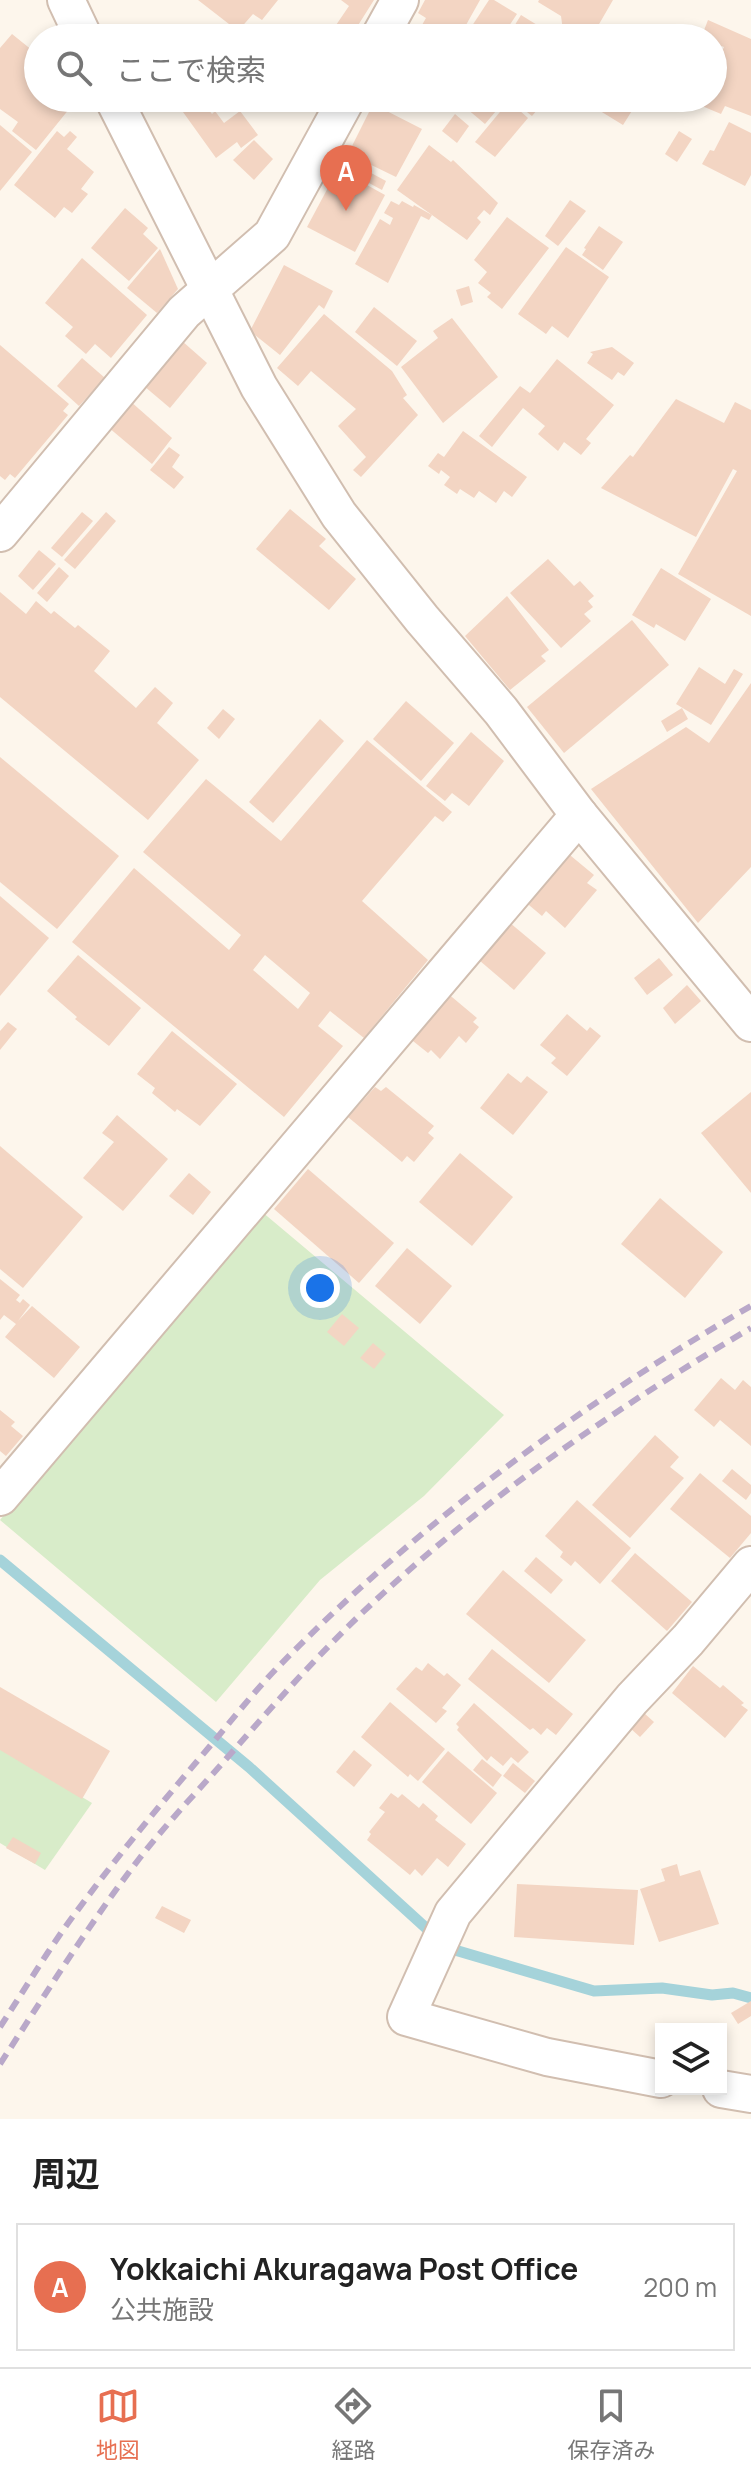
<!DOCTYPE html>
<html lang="ja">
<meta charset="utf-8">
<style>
body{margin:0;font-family:Manrope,"Noto Sans JP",sans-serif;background:#f6f6f6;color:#222}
.controls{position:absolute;right:24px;bottom:24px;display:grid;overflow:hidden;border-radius:0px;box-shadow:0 4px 12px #0003}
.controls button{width:72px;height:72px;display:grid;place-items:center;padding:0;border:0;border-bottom:2px solid #e0e0e0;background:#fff;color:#222;font:40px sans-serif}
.you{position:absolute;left:320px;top:1288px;width:28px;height:28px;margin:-20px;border:6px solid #fff;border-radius:50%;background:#1a73e8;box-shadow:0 0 0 12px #1a73e833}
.badge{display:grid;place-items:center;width:52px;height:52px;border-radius:50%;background:#e76f51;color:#fff;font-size:26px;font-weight:700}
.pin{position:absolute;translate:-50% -66px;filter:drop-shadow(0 2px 4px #0008)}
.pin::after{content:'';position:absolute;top:42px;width:28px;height:24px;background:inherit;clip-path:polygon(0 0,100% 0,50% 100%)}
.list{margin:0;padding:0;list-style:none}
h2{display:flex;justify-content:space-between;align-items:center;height:104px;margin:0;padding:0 32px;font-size:34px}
h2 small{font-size:26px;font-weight:400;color:#767676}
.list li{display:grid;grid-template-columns:52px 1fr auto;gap:24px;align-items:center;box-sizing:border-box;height:128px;margin:0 16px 16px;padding:0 16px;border:2px solid #e0e0e0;border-radius:0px}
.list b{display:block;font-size:30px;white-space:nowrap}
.list p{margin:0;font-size:26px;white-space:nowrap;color:#767676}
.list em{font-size:26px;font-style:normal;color:#767676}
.icon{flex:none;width:44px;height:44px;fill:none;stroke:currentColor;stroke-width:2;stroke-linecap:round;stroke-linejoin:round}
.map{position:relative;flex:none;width:751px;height:2119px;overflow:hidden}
.search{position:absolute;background:#fff;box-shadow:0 4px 12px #0003;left:24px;right:24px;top:24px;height:88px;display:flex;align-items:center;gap:20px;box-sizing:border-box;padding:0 28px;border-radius:44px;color:#767676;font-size:30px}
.sheet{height:248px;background:#fff}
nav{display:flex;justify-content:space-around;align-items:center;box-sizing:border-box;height:112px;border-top:2px solid #e0e0e0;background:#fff;font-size:22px;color:#767676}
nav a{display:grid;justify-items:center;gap:4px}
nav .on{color:#e76f51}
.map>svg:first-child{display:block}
.green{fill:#d8ecc9}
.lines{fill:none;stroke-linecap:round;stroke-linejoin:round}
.stream{stroke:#a5d3da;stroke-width:11}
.building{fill:#f3d5c3;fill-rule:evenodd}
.street-casing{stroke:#d1beb0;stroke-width:40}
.street{stroke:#fff;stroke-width:36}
.rail{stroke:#b9a8c9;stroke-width:6;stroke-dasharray:12 8;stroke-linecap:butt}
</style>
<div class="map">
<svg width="751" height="2119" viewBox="0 0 751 2119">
<rect width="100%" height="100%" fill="#fdf6ec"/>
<g class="green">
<path d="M255,1206L504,1415L424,1496L320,1580L216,1702L0,1520Z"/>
<path d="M0,1748L92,1803L45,1870L0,1843Z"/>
</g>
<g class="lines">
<path class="stream" d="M0,1560L249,1767L448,1948L594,1991L662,1988L712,1995L733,1993L751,1998"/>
</g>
<g class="building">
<path d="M198,0H278L262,20L253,14L238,31Z"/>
<path d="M341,0H374L350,38H344L332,31L349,6Z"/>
<path d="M425,0H480L466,25L463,24L457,35L446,29L442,36L422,25L426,18L418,13Z"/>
<path d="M489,0H494L517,14L501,38H464Z"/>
<path d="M539,0H613L591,38H564L561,16L538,2Z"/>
<path d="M521,15L542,28L536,38H507Z"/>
<path d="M708,20L751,39V116L725,106L721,114L683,98H713V61L717,62L724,47L713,43V38H701Z"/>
<path d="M12,34L38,55V98H78L36,150L12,131L18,122L0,109V48Z"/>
<path d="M224,98H245L237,109Z"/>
<path d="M261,98H288L279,109L275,105L270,112L258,102Z"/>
<path d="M432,98H458L449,111Z"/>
<path d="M464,98H507L485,124L460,103Z"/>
<path d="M509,98H547L532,116Z"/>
<path d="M568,98H640L623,125L592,106L589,110Z"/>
<path d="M200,99L212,114L215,111L224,123L240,111L258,135L241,148L237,142L216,158L183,112Z"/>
<path d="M509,101L528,118L495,157L475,142Z"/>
<path d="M373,104L422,129L396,177L359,159L362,152L352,146Z"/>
<path d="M455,114L469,126L457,143L442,131Z"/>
<path d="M729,122L751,133V175L745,186L702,164L710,150L714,151Z"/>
<path d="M0,125L32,152L0,191Z"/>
<path d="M57,131L64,137L70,131L77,137L67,149L94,172L81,189L88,194L72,213L64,207L55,218L14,185Z"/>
<path d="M679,131L692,139L677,162L665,154Z"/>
<path d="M254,140L273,159L254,180L233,160Z"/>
<path d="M429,145L451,162L453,160L498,203L490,215L484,210L477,218L481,222L467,240L397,190Z"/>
<path d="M358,166L386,181L382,190L354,175Z"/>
<path d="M338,169L385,195L355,252L307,227Z"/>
<path d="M570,200L586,211L558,246L545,236Z"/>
<path d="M391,201L399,205L402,201L413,207L414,205L432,215L429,220L421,216L388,283L355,264L380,219L390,225L393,218L384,213Z"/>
<path d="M125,208L148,228L143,234L158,248L129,281L91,248Z"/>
<path d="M507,217L549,248L502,309L487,297L491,293L478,283L487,272L474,260Z"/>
<path d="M599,226L623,242L603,270L582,255L586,249L584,248Z"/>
<path d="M566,247L609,277L568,338L552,326L546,334L518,314Z"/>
<path d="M160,249L178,289L157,313L127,288Z"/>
<path d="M82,258L147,315L111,358L95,344L86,354L65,336L73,327L45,303Z"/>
<path d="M284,265L333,291L324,309L319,305L280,355L250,331Z"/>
<path d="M469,286L473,302L461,306L456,290Z"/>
<path d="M374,307L417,341L397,366L355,332Z"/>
<path d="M324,314L392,371L407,395L403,398L418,415L361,477L353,470L366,457L338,426L356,409L311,371L298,386L277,368Z"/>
<path d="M452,318L498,377L443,423L401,367L438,338L433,331Z"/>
<path d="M182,341L207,363L170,408L144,386Z"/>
<path d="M0,345L69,404L63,411L68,415L15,478L10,474L5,480L0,476Z"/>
<path d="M612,347L634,363L624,376L618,372L612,380L587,363L593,354L590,352Z"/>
<path d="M82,358L105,378L79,406L57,386Z"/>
<path d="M557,359L614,405L586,439L591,443L581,455L564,442L558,451L538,434L545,426L523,408L492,447L479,436L520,386L530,393Z"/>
<path d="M676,399L724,423L735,402L751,410V616L678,574L737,471L733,469L696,537L601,488L630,455L633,457Z"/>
<path d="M130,401L172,438L152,464L108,427Z"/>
<path d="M463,431L527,477L512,497L504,491L496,503L479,491L474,498L460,489L457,494L444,485L450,477L441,470L439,474L428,466L438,453L444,457Z"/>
<path d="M169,447L180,455L172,467L184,477L174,489L150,470Z"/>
<path d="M290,509L326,539L319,546L356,579L329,610L256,549Z"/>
<path d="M82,512L93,521L62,557L51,548Z"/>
<path d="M106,512L116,521L75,569L64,560Z"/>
<path d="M39,550L56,564L33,590L18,576Z"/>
<path d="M548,559L574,586L580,581L594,596L588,601L593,607L584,614L591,621L561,648L510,593Z"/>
<path d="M59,567L69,576L47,602L37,593Z"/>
<path d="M661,568L711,599L685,641L656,624L654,628L632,615Z"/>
<path d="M0,592L26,614L36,601L51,614L54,611L75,628L78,625L110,651L94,671L136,708L155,687L173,703L157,723L199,760L148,820L0,697Z"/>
<path d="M507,596L549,650L541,656L546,661L510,690L465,636Z"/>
<path d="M632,620L669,665L564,753L527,707Z"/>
<path d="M699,667L725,684L734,669L743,674L711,725L676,704Z"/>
<path d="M751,683V867L698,923L591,789L686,727L709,743Z"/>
<path d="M406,701L454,743L421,781L373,739Z"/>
<path d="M682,708L688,719L667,732L661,721Z"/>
<path d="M223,709L235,719L219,739L207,728Z"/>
<path d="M320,719L344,741L273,823L249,802Z"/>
<path d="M471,732L504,761L469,806L452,793L445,801L426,786Z"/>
<path d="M367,740L452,812L443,822L435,816L362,901L428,960L364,1038L330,1011L318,1026L343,1046L284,1117L72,942L134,868L229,950L241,935L143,852L206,779L281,841ZM265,955L310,993L298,1009L253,970Z"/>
<path d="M0,757L119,856L57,929L0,882Z"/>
<path d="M565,851L594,875L587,883L597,890L565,928L546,911L542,916L523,900Z"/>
<path d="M0,896L49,938L0,996Z"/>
<path d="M504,918L546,953L514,990L473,955Z"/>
<path d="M78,955L141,1008L109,1046L75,1019L77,1017L47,991Z"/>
<path d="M659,958L673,975L647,995L634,978Z"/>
<path d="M687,985L701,1001L675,1024L663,1008Z"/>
<path d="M446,992L477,1018L473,1022L479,1027L466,1043L459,1036L440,1059L431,1050L428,1053L408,1037Z"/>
<path d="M567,1014L587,1031L590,1027L601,1036L567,1076L551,1063L556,1058L540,1045Z"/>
<path d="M8,1022L17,1029L0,1050V1031Z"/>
<path d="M172,1031L237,1084L200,1126L177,1109L175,1112L152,1093L155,1088L137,1074Z"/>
<path d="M508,1073L521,1083L527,1076L548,1092L513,1135L480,1108Z"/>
<path d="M375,1087L381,1091L386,1087L434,1126L428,1133L434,1138L414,1162L407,1156L402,1162L348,1117Z"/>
<path d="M751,1092V1193L701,1133Z"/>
<path d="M117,1115L168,1159L123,1211L83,1178L114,1142L102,1133Z"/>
<path d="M0,1146L83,1217L23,1288L0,1269Z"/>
<path d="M460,1153L513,1197L472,1246L419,1202Z"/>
<path d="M308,1169L394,1243L359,1283L274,1209Z"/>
<path d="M189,1173L211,1192L193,1215L169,1196Z"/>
<path d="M660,1198L723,1252L685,1298L621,1244Z"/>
<path d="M407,1248L452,1286L420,1324L375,1286Z"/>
<path d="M0,1279L20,1295L16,1300L20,1303L23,1299L30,1305L18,1321L32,1306L80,1347L54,1378L5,1337L16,1324L4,1315L0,1320Z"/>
<path d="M342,1314L359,1328L344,1346L327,1332Z"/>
<path d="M373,1343L386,1354L374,1369L360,1358Z"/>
<path d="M721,1378L735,1390L743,1380L751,1387V1446L720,1420L714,1427L694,1410Z"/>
<path d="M0,1410L15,1422L11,1426L23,1436L6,1456L0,1451Z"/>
<path d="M655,1435L679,1457L670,1467L684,1478L630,1538L592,1505Z"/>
<path d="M732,1469L751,1485V1493L746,1500L722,1481Z"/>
<path d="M700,1473L751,1516V1533L730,1558L670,1509Z"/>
<path d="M577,1500L631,1548L600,1584L575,1561L571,1566L560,1557L563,1552L545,1536Z"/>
<path d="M635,1553L692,1602L667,1631L611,1581Z"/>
<path d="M536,1557L563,1580L551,1594L524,1571Z"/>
<path d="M503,1570L586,1640L549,1683L466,1614Z"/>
<path d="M492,1649L573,1714L556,1735L547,1728L541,1735L533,1728L530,1730L468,1679Z"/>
<path d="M428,1663L444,1676L447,1673L461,1685L442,1708L447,1711L436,1723L396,1689L416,1667L422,1671Z"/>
<path d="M693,1666L720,1688L723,1685L744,1703L741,1705L748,1710L725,1738L672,1693Z"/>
<path d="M0,1687L110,1751L82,1799L0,1750Z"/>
<path d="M390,1702L445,1749L418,1781L410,1774L408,1777L361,1737Z"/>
<path d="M474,1703L529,1752L518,1763L511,1757L503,1766L491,1756L487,1761L457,1730L459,1727L456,1724Z"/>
<path d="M644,1713L654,1722L640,1737L630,1728Z"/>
<path d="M354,1750L372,1765L354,1787L336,1772Z"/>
<path d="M448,1751L497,1793L471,1824L422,1782Z"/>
<path d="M482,1759L502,1775L493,1787L473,1770Z"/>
<path d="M513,1763L535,1781L525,1793L503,1776Z"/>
<path d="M391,1793L398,1798L402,1794L419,1808L423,1803L438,1816L435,1820L466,1844L448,1867L437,1858L422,1876L415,1869L410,1875L367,1840L371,1834L369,1832L385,1812L379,1808Z"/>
<path d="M13,1837L41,1853L35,1864L6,1848Z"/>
<path d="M677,1864L680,1876L700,1870L719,1924L659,1942L640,1889L665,1881L661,1869Z"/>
<path d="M517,1884L638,1890L634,1945L514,1937Z"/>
<path d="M162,1906L191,1920L184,1933L155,1918Z"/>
<path d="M751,2001V2016L738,2024L731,2013Z"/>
</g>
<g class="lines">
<g class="street-casing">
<g id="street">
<path d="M66,0L84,38"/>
<path d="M379,38L400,0"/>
<path d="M113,98L259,387L339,515L422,619L501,711L579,815L751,1023"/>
<path d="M0,533L184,312L272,235L347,98"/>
<path d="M0,1497L579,815"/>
<path d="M661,2079L547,2057L406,2017L453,1913L632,1699L688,1640L751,1565"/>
<path d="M721,2089L751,2094"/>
</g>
</g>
<use href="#street" class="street"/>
<g class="rail">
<path d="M0,2027C25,1989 49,1948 77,1911C119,1854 164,1800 210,1746C232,1720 253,1693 277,1668C417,1525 577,1406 751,1306"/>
<path d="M0,2064C45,1995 89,1924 139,1859C166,1824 197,1792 226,1759C270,1709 314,1659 362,1613C479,1502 612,1410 751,1328"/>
</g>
</g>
</svg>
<div class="controls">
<button><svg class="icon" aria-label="layers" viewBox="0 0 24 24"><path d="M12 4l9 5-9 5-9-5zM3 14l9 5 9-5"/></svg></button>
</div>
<div class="you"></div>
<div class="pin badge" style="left:346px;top:211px">A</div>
<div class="search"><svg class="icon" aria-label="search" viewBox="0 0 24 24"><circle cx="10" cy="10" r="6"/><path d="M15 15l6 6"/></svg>ここで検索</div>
</div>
<section class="sheet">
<h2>周辺<small></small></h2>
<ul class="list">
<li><span class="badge">A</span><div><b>Yokkaichi Akuragawa Post Office</b><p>公共施設</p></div><em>200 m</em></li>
</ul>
</section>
<nav>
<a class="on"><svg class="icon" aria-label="map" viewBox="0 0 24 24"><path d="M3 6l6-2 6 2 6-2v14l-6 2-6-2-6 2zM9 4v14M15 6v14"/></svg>地図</a>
<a><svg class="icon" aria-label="directions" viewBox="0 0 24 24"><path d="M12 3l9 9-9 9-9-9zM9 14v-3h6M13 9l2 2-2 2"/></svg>経路</a>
<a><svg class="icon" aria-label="saved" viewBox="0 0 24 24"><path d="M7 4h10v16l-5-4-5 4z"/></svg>保存済み</a>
</nav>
